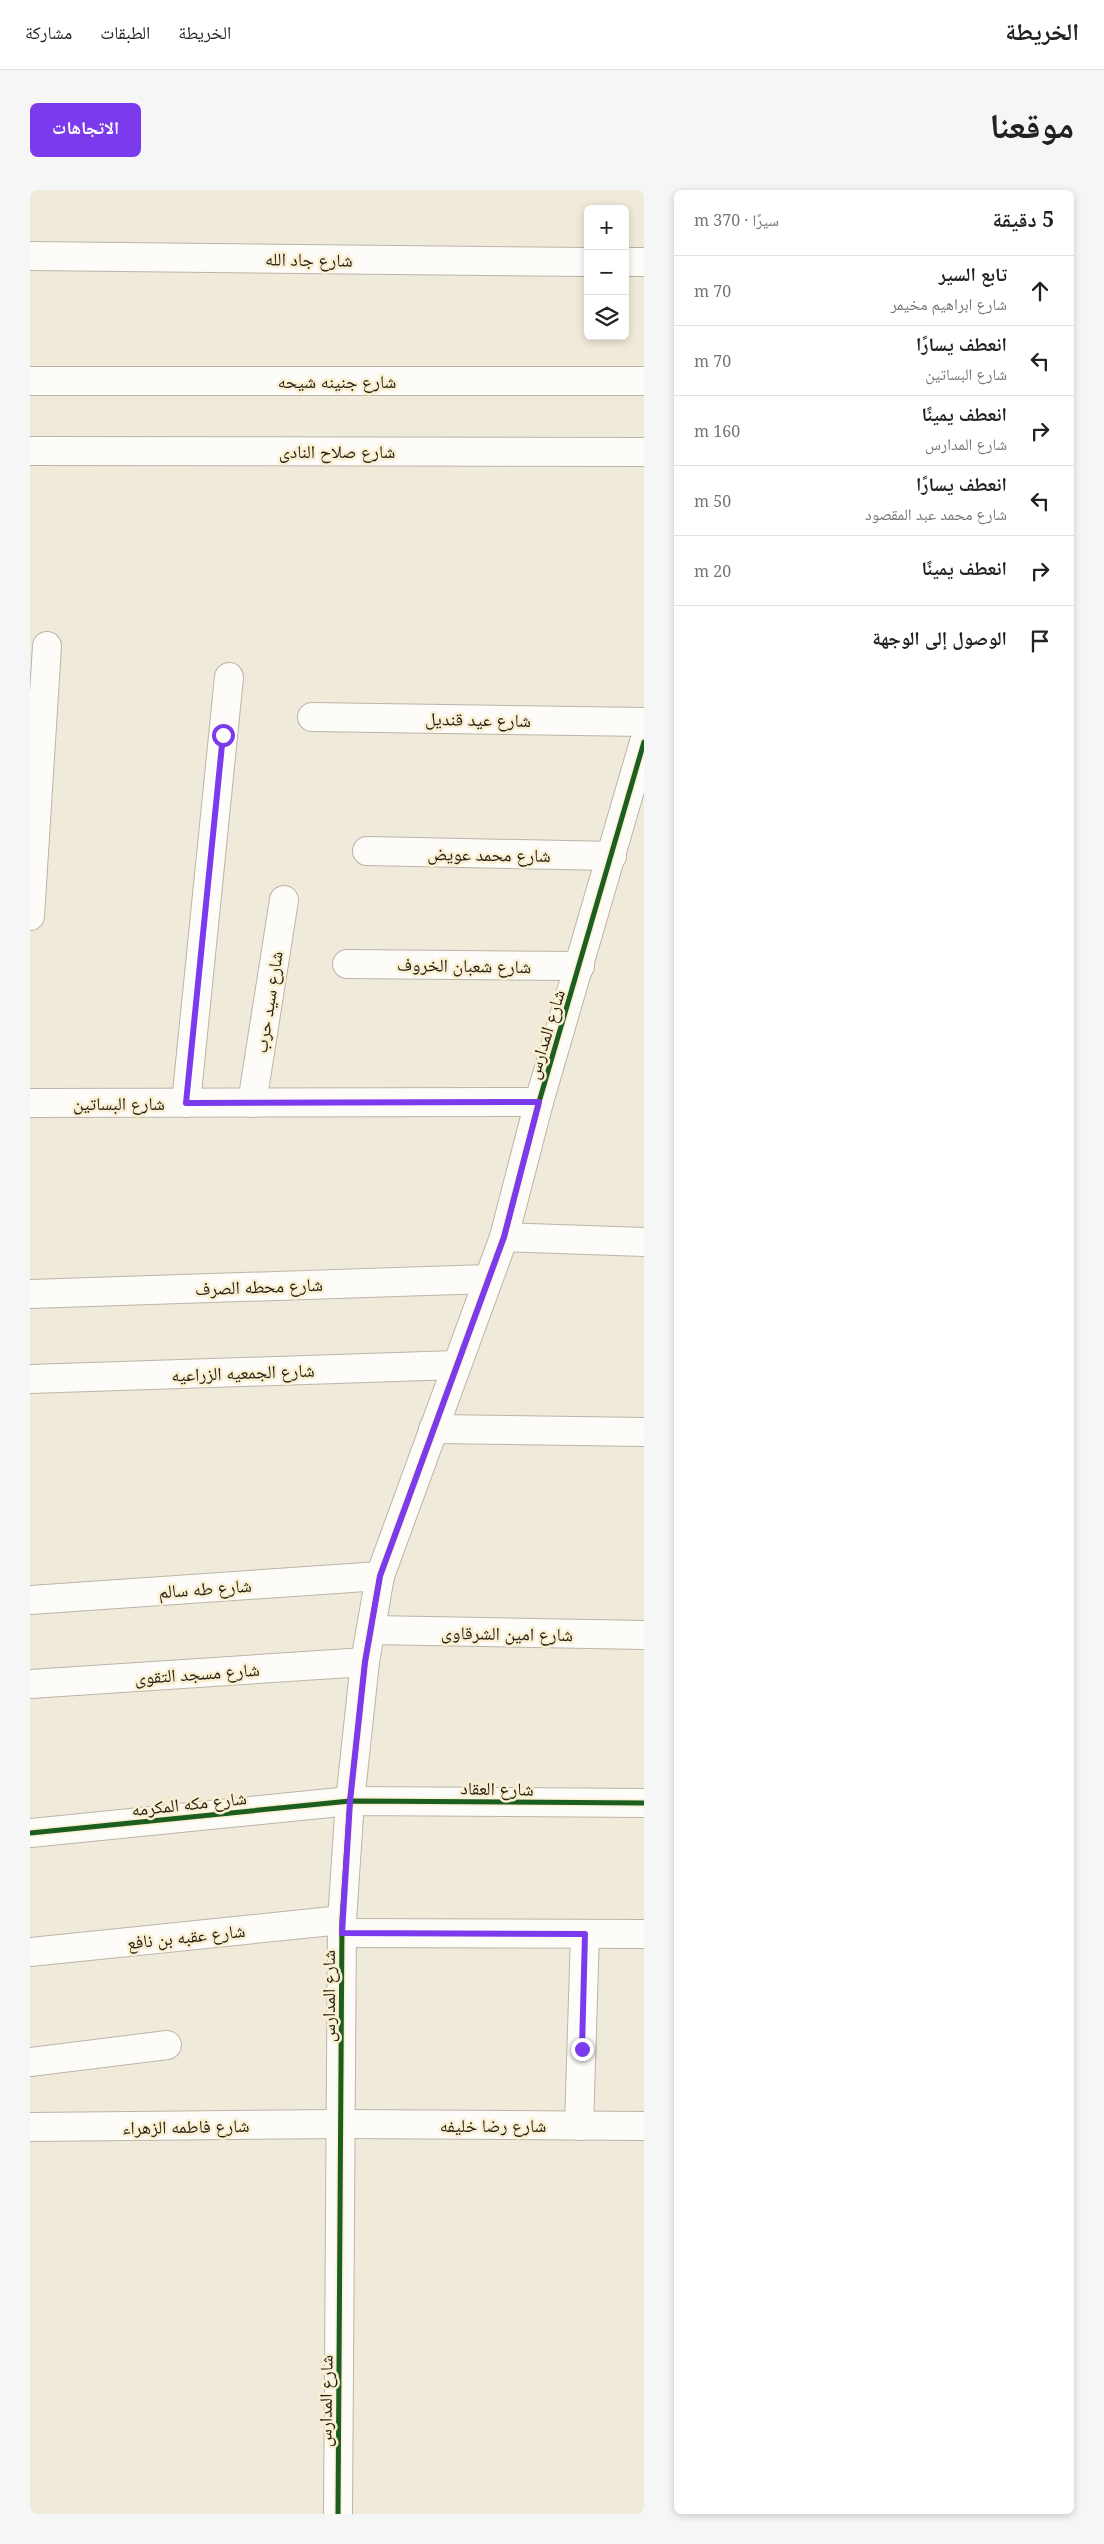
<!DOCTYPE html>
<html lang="ar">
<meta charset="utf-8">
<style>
body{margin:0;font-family:"Noto Serif","Noto Naskh Arabic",serif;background:#f6f6f6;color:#222;direction:rtl}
.controls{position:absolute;right:15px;top:15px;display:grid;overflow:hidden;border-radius:8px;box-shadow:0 2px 8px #0003}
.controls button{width:45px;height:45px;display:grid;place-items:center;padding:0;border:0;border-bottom:1px solid #e0e0e0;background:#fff;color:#222;font:25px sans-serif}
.stop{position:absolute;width:15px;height:15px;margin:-11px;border:4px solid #7c3aed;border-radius:50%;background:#fff}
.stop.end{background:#7c3aed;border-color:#fff;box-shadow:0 1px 5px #0008}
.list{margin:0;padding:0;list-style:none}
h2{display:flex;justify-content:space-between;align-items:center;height:65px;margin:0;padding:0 20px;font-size:21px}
h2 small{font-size:16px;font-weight:400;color:#767676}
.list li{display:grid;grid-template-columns:32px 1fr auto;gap:15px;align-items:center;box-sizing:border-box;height:70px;padding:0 20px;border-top:1px solid #e0e0e0}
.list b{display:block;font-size:19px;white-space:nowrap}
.list p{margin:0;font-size:16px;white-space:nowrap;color:#767676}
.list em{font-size:16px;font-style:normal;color:#767676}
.icon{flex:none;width:28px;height:28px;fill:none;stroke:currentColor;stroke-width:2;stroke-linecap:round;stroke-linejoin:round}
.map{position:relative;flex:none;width:614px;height:2324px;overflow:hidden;direction:ltr;border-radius:8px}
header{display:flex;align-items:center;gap:30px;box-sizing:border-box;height:70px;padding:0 25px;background:#fff;border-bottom:1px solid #e0e0e0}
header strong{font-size:24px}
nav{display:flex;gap:28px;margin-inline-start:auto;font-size:18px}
.intro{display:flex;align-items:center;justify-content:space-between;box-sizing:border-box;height:120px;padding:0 30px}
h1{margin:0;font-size:35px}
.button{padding:12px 22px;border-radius:8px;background:#7c3aed;color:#fff;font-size:18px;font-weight:700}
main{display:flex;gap:30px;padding:0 30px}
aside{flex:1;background:#fff;border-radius:8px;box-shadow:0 2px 8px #0003}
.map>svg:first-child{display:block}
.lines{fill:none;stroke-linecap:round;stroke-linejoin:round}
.minor-casing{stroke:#bab5a8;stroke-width:30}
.minor{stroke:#fdfcf9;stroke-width:28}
.cycleway-casing{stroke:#faefd0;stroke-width:8}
.cycleway{stroke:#1b5e20;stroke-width:5}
.route{stroke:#7c3aed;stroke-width:6}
.labels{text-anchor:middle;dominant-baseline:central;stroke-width:5;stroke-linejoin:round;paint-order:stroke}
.street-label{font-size:18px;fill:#231f14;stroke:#faefd0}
</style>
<header>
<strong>الخريطة</strong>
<nav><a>الخريطة</a><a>الطبقات</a><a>مشاركة</a></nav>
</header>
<div class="intro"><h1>موقعنا</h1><a class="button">الاتجاهات</a></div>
<main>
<aside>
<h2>5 دقيقة<small>سيرًا · 370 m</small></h2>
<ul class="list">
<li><svg class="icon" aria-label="ahead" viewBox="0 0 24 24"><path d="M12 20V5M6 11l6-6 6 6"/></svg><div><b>تابع السير</b><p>شارع ابراهيم مخيمر</p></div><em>70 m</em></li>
<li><svg class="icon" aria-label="left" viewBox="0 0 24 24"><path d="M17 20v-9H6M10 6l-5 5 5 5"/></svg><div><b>انعطف يسارًا</b><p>شارع البساتين</p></div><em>70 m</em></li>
<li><svg class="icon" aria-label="right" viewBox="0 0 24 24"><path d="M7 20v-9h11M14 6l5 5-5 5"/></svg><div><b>انعطف يمينًا</b><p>شارع المدارس</p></div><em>160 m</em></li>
<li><svg class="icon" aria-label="left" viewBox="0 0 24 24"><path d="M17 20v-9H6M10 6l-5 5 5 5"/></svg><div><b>انعطف يسارًا</b><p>شارع محمد عبد المقصود</p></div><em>50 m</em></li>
<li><svg class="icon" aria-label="right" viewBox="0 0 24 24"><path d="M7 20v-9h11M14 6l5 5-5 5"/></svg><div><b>انعطف يمينًا</b></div><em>20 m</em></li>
<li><svg class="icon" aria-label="arrive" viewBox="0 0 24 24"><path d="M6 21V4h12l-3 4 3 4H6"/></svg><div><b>الوصول إلى الوجهة</b></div></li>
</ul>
</aside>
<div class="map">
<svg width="614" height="2324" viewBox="0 0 614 2324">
<rect width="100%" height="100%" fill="#f0eada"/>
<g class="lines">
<g class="minor-casing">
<g id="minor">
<path d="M0,66L558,72"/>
<path d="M595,72H614"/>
<path d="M0,191H614"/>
<path d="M0,261L614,262"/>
<path d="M282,527L614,532"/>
<path d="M337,661L582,666"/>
<path d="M0,726L17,456"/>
<path d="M317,774L550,776"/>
<path d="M0,913L509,912"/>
<path d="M156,913L199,487"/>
<path d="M222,913L254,710"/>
<path d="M474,1047L614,1052"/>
<path d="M0,1104L458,1089"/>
<path d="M0,1189L426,1175"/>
<path d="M403,1239L614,1242"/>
<path d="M0,1410L350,1386"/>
<path d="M341,1440L614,1445"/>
<path d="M0,1494L335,1472"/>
<path d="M0,1643L320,1611L614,1613"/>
<path d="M312,1743L614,1744"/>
<path d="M0,1762L312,1730"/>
<path d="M0,1872L137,1855"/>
<path d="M549,1936L555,1744"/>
<path d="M0,1937L312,1934L614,1936"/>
<path d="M308,2324L312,1730L320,1611L335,1472L350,1386L474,1047L509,912L614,552"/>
</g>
</g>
<use href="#minor" class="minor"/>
<g class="cycleway-casing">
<g id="cycleway">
<path d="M0,1643L320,1611L614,1613"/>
<path d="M308,2324L312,1730L320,1611L335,1472L350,1386L474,1047L509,912L614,552"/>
</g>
</g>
<use href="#cycleway" class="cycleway"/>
</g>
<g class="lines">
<path class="route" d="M193,545L156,913L509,912L474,1047L350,1386L335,1472L320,1611L312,1743L555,1744L552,1859"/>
</g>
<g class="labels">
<g class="street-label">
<text transform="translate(279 69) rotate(1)">شارع جاد الله</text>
<text x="307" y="191">شارع جنينه شيحه</text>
<text x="307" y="261">شارع صلاح النادى</text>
<text transform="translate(448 529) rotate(1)">شارع عيد قنديل</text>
<text transform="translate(459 664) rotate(1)">شارع محمد عويض</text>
<text transform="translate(434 775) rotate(1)">شارع شعبان الخروف</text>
<text transform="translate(238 812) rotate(-81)">شارع سيد حرب</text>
<text transform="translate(515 844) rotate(-73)">شارع المدارس</text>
<text x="89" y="913">شارع البساتين</text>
<text transform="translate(229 1096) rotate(-2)">شارع محطه الصرف</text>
<text transform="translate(213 1182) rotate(-2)">شارع الجمعيه الزراعيه</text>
<text transform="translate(175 1398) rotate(-4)">شارع طه سالم</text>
<text transform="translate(477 1443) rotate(1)">شارع امين الشرقاوى</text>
<text transform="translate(167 1483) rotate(-4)">شارع مسجد التقوى</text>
<text transform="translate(467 1598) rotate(1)">شارع العقاد</text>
<text transform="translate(159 1613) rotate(-6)">شارع مكه المكرمه</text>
<text transform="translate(156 1746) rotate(-6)">شارع عقبه بن نافع</text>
<text transform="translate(298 1806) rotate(-90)">شارع المدارس</text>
<text x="463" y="1935">شارع رضا خليفه</text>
<text transform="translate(156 1936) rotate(-1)">شارع فاطمه الزهراء</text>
<text transform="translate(295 2211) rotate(-89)">شارع المدارس</text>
</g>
</g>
</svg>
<div class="controls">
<button>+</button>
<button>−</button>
<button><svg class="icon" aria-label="layers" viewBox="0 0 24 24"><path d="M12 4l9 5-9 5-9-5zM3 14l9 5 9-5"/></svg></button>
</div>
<div class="stop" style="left:193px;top:545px"></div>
<div class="stop end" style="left:552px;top:1859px"></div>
</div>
</main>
